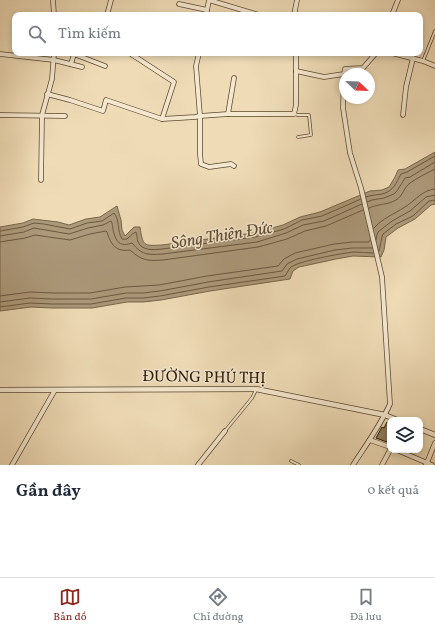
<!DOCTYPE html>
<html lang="vi">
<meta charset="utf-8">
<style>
body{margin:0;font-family:Vollkorn,serif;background:#f6f6f7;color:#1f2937}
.controls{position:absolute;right:12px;bottom:12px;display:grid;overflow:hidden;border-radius:8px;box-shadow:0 2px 6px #0003}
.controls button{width:36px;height:36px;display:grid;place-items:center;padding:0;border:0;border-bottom:1px solid #e0e1e3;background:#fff;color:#1f2937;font:20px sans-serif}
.compass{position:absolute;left:339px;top:68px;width:36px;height:36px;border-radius:50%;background:#fff;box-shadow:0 2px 6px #0003;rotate:113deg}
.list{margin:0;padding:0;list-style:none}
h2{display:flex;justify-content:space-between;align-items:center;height:52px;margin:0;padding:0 16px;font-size:17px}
h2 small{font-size:13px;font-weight:400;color:#747a83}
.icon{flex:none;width:22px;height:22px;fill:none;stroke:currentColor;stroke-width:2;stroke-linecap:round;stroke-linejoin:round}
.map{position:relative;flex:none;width:435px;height:465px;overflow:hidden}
.search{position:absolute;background:#fff;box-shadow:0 2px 6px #0003;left:12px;right:12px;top:12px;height:44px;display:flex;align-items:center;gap:10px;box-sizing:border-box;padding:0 14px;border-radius:8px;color:#747a83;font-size:15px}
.sheet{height:112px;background:#fff}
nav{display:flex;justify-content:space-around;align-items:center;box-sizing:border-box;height:56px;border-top:1px solid #e0e1e3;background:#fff;font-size:11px;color:#747a83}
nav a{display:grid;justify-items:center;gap:2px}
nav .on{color:#8f2418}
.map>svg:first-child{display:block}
.water{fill:#ac997a;stroke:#78654b}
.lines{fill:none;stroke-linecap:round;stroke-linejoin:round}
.shore{stroke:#6c583f;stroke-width:1}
.building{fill:#917e61;stroke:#2b1804}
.service-casing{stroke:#5c4931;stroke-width:3.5}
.minor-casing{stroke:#5c4931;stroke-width:5.5}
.tertiary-casing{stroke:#5c4931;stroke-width:6}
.service{stroke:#f5e8d0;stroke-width:2}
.minor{stroke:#f5e8d0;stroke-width:4}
.tertiary{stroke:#f5e8d0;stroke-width:4.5}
.labels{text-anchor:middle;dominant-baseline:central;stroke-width:3;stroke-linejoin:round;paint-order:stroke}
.street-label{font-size:16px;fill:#2b1804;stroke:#f5e8d0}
.water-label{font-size:17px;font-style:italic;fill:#5f4c33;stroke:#f5e8d0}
</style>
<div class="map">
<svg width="435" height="465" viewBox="0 0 435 465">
<rect width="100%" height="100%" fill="#efdcb7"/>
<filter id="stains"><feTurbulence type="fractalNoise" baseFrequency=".005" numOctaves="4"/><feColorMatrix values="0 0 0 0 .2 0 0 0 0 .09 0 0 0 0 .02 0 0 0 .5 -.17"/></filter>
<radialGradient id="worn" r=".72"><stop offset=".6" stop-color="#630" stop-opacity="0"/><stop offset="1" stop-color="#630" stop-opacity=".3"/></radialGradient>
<path class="water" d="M435,152V204L431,205L415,219L398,228L386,237L384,250L381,257L353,256L336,259L299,267L293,271L290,279L210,291L161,300L143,302H127L92,308H52L31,307L0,311V227L23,223L33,219L58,222L69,225L86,219L100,217L117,206L121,220L122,230L125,236L134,227H140C143,246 143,246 162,245L254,233L283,225L300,217L320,212L370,191L382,190L389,187L395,177L398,170L405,169Z"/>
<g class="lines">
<g class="shore">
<path d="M366,197C371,195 377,195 382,194C394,191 396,183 401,174L407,172L435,156"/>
<path d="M367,202L372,200L384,198L394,194L397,191L405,178L410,177L435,162"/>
<path d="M369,208C378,204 387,205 396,200C403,196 404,187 410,183C417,178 427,173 435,169"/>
<path d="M374,228C383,218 394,214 405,207C416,200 422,190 435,189"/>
<path d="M0,231L23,227L34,223L44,224L70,229L87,223L102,221L114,213C120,220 117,231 122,239C129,241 130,234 136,232C137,235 137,238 138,242C142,251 154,250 162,249L255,237L284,229L302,220L322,216L361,199"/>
<path d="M0,236L24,232L34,228L69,234L88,228L103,225L111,221L112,223C114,236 116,249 132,243C142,255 147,255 163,254L257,242L286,233L303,225L324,221L362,204"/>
<path d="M376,240L377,235L378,232L392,221L410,211L426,197L435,195"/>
<path d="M0,242L25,238L35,235L70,240L90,234L106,231L107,232C111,245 116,252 130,250C142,261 148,261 163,260L258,247L287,239L305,231L326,226L363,210"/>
<path d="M379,251L381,242L382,237L383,234L396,224L413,216L429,201L435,200"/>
<path d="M0,296L30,292L53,293H90L125,287L159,285L207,276L278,266L284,259L295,253L334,244L352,242H369L370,240"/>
<path d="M0,302L30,298L52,299H91L126,293H143L160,291L208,282L282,271L287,264L297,259L335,250L352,248H372"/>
<path d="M0,307L30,303L52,304H91L126,298H143L160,296L209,287L285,276C287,274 288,270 290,268C296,261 344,253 354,252C360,252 367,253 373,253"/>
</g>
</g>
<path class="building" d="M387,422L390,424V437L387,442L376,438L382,427L384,428Z"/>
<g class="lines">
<g class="service-casing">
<g id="service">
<path d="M423,61L435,31"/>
<path d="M294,114L298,115H309L311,135L298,137"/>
<path d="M225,431L252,398L256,390"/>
<path d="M291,461L299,465"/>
</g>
</g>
<g class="minor-casing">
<g id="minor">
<path d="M53,0L54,15"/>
<path d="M209,0L259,15"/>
<path d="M179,4L207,10"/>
<path d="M107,15L111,0"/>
<path d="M206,15L209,0"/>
<path d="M295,15V10L297,0"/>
<path d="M392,15L398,0"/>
<path d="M131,53V54L174,82L162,119"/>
<path d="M199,53L196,66L200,116V154L201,164L209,167L231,164L234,166"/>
<path d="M392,53L423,61L435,66"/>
<path d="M0,54L54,60L82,67"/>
<path d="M71,64L74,54L105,66"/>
<path d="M296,71L324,77L344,74"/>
<path d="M47,94L70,100L103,111L106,100L162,119L195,117L200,116L228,114H294L296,105V53"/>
<path d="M228,114L234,78"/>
<path d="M0,115L65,116"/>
<path d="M403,115L406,87L413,58"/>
<path d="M41,180L42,115L52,79L54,53"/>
<path d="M370,440L390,447"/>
<path d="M397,450L432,465"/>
<path d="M12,465L55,390"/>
<path d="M198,465L225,431"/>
<path d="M353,465C366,445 380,426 390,404L382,277L361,188L350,153L343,108L344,74L345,69L363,68L376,53"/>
<path d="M382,465L390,450"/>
<path d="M426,465L435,443"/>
</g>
</g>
<g class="tertiary-casing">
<g id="tertiary">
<path d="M0,390L256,389L385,415L397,420"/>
<path d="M420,429L435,435"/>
</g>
</g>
<use href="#service" class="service"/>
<use href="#minor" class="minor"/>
<use href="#tertiary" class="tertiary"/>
</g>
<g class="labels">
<g class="street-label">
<text transform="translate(204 378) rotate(1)">ĐƯỜNG PHÚ THỊ</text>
</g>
<g class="water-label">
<text transform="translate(222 236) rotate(-9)">Sông Thiên Đức</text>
</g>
</g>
<rect width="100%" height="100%" filter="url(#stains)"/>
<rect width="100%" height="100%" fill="url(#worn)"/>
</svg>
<div class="controls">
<button><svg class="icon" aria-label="layers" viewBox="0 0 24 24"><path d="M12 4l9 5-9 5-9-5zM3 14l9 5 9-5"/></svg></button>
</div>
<svg class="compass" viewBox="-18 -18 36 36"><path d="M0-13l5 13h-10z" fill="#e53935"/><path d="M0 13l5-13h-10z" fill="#747a83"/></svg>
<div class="search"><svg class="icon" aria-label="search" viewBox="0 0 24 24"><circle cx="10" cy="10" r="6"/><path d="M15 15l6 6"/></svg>Tìm kiếm</div>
</div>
<section class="sheet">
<h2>Gần đây<small>0 kết quả</small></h2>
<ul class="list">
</ul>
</section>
<nav>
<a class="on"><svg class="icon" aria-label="map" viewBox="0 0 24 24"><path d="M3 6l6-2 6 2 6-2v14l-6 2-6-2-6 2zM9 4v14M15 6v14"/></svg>Bản đồ</a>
<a><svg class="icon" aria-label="directions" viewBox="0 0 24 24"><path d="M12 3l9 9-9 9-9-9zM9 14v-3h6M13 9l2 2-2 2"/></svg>Chỉ đường</a>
<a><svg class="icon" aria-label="saved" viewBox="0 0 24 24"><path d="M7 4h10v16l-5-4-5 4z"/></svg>Đã lưu</a>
</nav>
